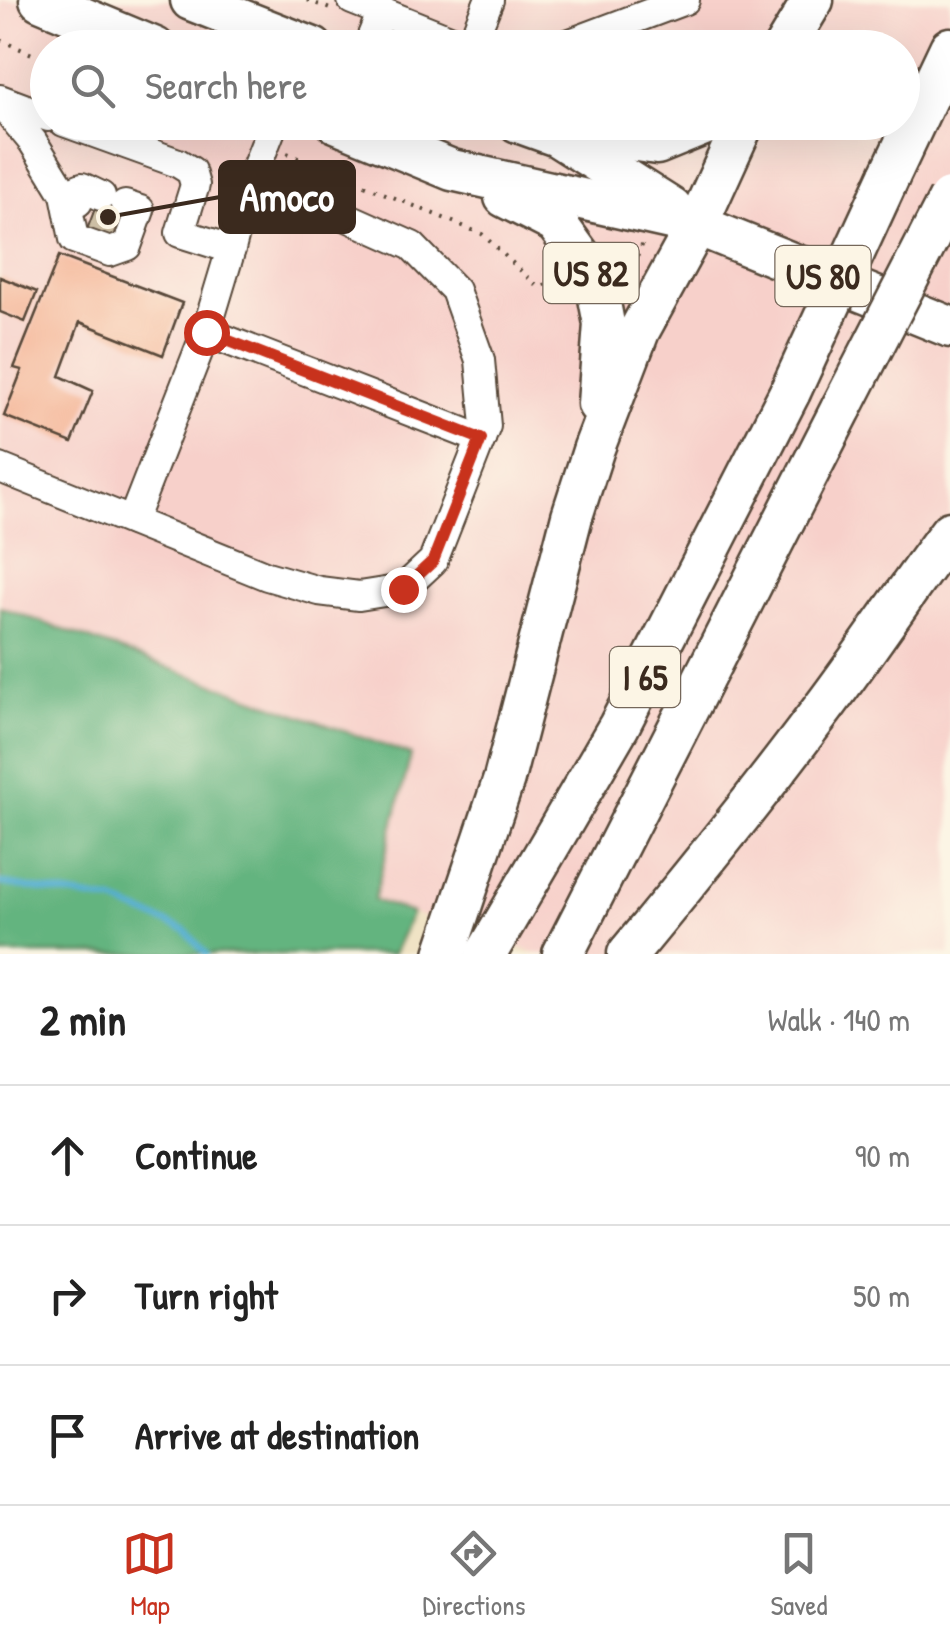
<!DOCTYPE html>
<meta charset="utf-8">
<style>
body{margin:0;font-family:"Patrick Hand",sans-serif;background:#f2f2f2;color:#222}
.stop{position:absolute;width:30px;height:30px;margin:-22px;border:8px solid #c8321e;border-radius:50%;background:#fff}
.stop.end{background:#c8321e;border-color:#fff;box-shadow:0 2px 10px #0008}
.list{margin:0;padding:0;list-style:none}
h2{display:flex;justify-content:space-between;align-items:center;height:130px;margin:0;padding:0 40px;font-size:42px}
h2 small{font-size:32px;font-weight:400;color:#767676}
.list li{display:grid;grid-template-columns:65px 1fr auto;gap:30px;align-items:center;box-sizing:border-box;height:140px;padding:0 40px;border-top:2px solid #e0e0e0}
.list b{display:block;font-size:38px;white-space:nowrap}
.list em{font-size:32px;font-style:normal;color:#767676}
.icon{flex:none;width:55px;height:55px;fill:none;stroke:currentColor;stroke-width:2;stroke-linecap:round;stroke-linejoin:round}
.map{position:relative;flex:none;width:950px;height:954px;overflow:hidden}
.search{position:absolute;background:#fff;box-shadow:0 10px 40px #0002;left:30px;right:30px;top:30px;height:110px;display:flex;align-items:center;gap:25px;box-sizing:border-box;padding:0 35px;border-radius:55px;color:#767676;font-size:38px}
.sheet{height:550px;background:#fff}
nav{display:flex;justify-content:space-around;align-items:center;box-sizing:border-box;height:140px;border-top:2px solid #e0e0e0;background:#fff;font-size:28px;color:#767676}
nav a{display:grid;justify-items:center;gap:5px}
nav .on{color:#c8321e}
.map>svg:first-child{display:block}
.built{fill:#f7d0ca;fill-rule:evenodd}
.forest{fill:#64b47f;stroke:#506f4e;stroke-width:2.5}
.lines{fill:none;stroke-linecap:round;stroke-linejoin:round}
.stream{stroke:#55afd2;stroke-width:6}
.building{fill:#f4b092}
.minor-tunnel{stroke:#ccbea4;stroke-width:28;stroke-dasharray:28 14;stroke-linecap:butt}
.minor-casing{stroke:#564637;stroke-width:32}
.highway-casing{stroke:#564637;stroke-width:45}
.path{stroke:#564637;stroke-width:4;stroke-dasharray:2.5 8;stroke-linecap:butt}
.minor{stroke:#fff;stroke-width:28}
.highway{stroke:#fff;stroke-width:40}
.highway-bridge-casing{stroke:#564637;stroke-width:45;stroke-linecap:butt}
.highway-bridge{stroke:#fff;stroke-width:40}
.route{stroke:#c8321e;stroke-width:12}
.labels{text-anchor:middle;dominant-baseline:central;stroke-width:9;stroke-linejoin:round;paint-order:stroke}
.shield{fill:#fcf5e5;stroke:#75675a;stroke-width:2.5}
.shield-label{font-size:35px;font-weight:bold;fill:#3b2a1e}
.leader{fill:none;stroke:#3b2a1e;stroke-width:4}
.callout-dot{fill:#3b2a1e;stroke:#fcf5e5;stroke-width:4}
.callout{fill:#3b2a1e;stroke:#3b2a1e;stroke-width:4}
.callout-label{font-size:40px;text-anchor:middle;font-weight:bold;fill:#fff}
</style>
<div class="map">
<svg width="950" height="954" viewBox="0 0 950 954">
<rect width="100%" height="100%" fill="#fcf5e5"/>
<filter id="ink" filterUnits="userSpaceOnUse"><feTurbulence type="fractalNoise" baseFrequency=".01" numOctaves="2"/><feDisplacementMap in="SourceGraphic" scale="20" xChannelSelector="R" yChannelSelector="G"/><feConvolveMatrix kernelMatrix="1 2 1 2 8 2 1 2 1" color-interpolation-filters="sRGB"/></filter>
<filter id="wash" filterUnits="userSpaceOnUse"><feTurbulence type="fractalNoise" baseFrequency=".0048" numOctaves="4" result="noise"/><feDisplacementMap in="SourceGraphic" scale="40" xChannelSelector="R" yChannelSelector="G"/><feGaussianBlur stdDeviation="2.25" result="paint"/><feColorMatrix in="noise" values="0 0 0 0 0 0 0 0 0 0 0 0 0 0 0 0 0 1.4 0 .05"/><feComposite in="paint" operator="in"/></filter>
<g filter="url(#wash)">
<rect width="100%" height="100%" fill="#f0e3c5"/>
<path class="built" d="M0,0H950V954H539L374,901L410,754L0,607ZM48,48H902V122H48Z"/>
<path class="forest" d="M0,607L411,755L374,900L412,913L393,954H0Z"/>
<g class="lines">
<path class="stream" d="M0,883L114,902L185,930L206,954"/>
</g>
<g id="blocks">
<g class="building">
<path d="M102,190L127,200L108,246L85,236Z"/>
<path d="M59,256L182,303L163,355L80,322L60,376L93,391L72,443L4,416L22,370L14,368Z"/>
<path d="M0,277L37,292L25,322L0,312Z"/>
</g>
</g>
</g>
<g filter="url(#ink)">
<use href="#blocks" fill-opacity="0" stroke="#564637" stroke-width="2.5"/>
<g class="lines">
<path class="minor-tunnel" d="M91,222L115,231"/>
<g class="minor-casing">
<g id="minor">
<path d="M352,0L472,48"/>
<path d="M470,47L489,0"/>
<path d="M367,48L382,12"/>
<path d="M557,48L685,0"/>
<path d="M0,99L48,117"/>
<path d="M0,102L33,142L65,194L78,202"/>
<path d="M64,122L178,163L191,171L195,185L180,233L231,249L245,196L274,122"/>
<path d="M101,196L82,187L65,194L74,239L110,252L127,246L140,210L125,205"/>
<path d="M206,332L481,439"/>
<path d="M0,468L267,576L319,591L359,596L403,589L433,561L486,426L480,360L455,290L412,246L253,175"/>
<path d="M132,521L206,332L231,249"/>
</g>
</g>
<g class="highway-casing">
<g id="highway">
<path d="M40,0L155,48"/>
<path d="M191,0L313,48"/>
<path d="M784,48L813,0"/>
<path d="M336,122L452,170L697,225L950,327"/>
<path d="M518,122L557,136L672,209"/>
<path d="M560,130L657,144L711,122"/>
<path d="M889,177L950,48"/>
<path d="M505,197L556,223L595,277L604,324L598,404"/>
<path d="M445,954L504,779L572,516L594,448L639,331L697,225L744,122"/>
<path d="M486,954L619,726L790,392"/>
<path d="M563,954L842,407"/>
<path d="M628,954C692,877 755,799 815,719C862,658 904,593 950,532"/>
</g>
</g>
<g class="path">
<path d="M307,0L330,9"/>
<path d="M0,40L48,61"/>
<path d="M208,122L241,134"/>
<path d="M287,153L482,234L538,287L559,280"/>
<path d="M625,266L632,269L643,243"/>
</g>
<use href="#minor" class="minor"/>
<use href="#highway" class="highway"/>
<g class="highway-bridge-casing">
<g id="highway-bridge">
<path d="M790,392L889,177"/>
<path d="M842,407L949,199"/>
</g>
</g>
<use href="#highway-bridge" class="highway-bridge"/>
</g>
</g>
<g class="lines" filter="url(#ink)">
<path class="route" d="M206,332L481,439L433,561L403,589"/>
</g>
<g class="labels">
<g class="shield">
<rect x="543.5" y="243" width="95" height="60" rx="8"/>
<rect x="775.5" y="246" width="95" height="60" rx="8"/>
<rect x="610" y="647" width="70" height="60" rx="8"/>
</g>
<g class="shield-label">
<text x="591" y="273">US 82</text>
<text x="823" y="276">US 80</text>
<text x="645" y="677">I 65</text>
</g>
</g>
<path class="leader" d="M108 217L220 197"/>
<circle class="callout-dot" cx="108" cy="217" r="10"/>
<rect class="callout" x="220" y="162" width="134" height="70" rx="10"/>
<g class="callout-label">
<text x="287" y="211">Amoco</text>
</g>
</svg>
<div class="stop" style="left:206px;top:332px"></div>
<div class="stop end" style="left:403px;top:589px"></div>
<div class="search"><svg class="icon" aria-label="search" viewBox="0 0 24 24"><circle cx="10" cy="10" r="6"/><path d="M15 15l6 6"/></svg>Search here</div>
</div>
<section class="sheet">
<h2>2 min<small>Walk · 140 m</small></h2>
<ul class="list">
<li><svg class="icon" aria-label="ahead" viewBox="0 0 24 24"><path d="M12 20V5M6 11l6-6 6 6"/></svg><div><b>Continue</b></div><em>90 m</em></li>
<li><svg class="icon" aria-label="right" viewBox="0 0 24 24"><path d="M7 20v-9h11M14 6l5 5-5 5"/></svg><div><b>Turn right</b></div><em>50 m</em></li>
<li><svg class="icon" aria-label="arrive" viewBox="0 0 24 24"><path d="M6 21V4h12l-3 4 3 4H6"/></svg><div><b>Arrive at destination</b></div></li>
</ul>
</section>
<nav>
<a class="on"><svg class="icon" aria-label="map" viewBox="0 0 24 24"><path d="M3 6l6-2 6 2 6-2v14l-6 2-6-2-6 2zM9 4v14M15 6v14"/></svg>Map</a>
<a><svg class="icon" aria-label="directions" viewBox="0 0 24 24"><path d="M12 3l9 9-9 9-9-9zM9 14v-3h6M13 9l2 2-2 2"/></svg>Directions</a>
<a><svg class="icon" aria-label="saved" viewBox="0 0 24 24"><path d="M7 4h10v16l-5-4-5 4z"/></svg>Saved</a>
</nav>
